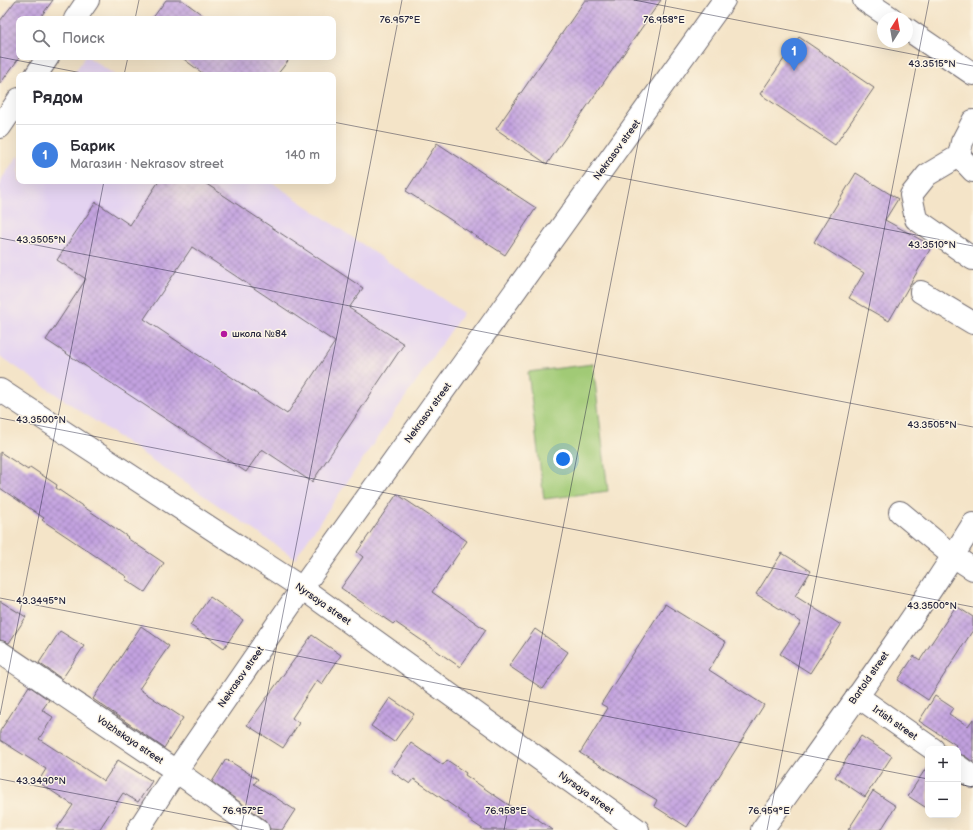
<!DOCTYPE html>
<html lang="ru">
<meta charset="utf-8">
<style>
body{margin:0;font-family:"Balsamiq Sans",sans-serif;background:#f7f7f7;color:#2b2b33}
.controls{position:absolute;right:12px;bottom:12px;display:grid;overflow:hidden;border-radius:8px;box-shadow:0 4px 16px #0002}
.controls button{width:36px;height:36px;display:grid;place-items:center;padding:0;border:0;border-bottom:1px solid #e1e1e2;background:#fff;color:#2b2b33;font:20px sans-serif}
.compass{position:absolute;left:877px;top:12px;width:36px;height:36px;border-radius:50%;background:#fff;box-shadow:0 4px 16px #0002;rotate:11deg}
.you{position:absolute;left:563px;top:459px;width:14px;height:14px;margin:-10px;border:3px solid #fff;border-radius:50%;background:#1a73e8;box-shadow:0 0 0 6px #1a73e833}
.badge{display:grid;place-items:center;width:26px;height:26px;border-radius:50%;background:#b5179e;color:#fff;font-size:13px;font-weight:700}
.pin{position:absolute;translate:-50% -33px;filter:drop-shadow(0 1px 2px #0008)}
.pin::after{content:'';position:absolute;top:21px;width:14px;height:12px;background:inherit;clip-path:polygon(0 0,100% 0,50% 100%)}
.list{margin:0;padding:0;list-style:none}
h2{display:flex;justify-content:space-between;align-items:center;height:52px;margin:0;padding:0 16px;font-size:17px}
h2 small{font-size:13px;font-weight:400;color:#7c7c81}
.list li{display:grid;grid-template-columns:26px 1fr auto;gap:12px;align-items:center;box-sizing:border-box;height:60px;padding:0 16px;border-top:1px solid #e1e1e2}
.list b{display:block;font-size:15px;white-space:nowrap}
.list p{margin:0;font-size:13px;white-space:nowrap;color:#7c7c81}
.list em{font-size:13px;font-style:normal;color:#7c7c81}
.icon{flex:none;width:22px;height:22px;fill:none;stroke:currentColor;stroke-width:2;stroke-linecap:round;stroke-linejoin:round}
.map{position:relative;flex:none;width:973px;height:830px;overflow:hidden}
.search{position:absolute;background:#fff;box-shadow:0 4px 16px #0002;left:16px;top:16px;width:320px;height:44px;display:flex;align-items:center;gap:10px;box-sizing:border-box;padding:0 14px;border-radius:8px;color:#7c7c81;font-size:15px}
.panel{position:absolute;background:#fff;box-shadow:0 4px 16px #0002;left:16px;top:72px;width:320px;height:112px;border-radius:8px}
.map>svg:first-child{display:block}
.built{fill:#e4d3f1}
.green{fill:#a1ca76;stroke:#627658}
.building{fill:url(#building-cross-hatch);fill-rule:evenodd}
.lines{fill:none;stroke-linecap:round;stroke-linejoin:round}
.minor-casing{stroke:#6c666c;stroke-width:24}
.major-casing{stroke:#6c666c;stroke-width:24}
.minor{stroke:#fff;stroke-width:22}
.major{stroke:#fff;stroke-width:22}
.ticks{fill:none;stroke:#22223b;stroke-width:1;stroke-opacity:0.45}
.poi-dot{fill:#b5179e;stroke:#fcf5e5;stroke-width:1.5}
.labels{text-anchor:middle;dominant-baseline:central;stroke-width:3;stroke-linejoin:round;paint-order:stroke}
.street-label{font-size:10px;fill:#22223b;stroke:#fcf5e5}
.poi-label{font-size:10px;fill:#22223b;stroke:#fcf5e5;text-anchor:start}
.ticks-label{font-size:10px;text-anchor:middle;fill:#22223b;stroke:#fcf5e5;stroke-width:3;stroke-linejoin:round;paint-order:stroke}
</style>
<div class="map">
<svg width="973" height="830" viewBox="0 0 973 830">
<defs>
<pattern id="building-cross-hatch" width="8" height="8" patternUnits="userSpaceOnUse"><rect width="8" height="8" fill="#c3a2e0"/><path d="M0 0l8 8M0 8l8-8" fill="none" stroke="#9e84b7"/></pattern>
</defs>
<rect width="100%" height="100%" fill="#fcf5e5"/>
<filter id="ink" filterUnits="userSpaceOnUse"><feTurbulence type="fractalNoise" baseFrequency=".025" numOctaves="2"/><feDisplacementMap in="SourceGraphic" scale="8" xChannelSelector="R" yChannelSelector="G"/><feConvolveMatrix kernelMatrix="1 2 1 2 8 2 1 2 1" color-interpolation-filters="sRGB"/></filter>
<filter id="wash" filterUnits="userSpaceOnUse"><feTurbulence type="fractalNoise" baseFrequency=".012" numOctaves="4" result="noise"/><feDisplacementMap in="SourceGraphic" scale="16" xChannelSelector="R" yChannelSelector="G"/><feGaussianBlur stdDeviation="0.9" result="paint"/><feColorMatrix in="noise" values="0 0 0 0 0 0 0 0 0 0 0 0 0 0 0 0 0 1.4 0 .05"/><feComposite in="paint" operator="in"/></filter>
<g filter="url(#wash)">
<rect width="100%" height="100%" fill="#f4e4c8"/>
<g class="built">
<path d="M85,57H88L115,75H73Z"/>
<path d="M19,154V181H270L463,313L295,558L0,356V181Z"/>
</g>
<path class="green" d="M593,364L608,491L544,499L528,372Z"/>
<g id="blocks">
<g class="building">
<path d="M16,0H53L39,19H19V58L0,84V21Z"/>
<path d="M166,0H182L208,19H152Z"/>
<path d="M585,0H661L547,164L496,129Z"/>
<path d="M799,37L874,88L835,145L760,94Z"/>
<path d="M181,57H291L277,75H205Z"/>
<path d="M437,143L536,208L505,255L406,191Z"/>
<path d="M856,173L898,199L885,220L932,246L889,321L849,298L864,273L814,242Z"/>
<path d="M159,181H202L363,288L349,308L404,344L312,482L262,449L246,472L46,340L86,279L57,260L96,202L130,225ZM192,247L335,342L287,414L144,319Z"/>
<path d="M0,452L28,470L30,467L57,485L56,488L128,537L127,538L164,563L145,592L125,579L127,577L42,520L44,518L0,488Z"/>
<path d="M397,494L467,541L432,592L486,630L460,667L395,622L393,624L341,588L363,557L357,552Z"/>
<path d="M782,553L811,571L795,596L841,625L810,673L780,654L801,622L756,594Z"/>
<path d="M210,597L243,620L224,648L190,625Z"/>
<path d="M0,601L26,617L9,643L0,640Z"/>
<path d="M665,604L726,642L709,670L764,705L687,827L654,806L657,800L580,753L608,708L601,704Z"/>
<path d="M956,606L973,617V630L928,700L898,680L914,656L920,660Z"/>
<path d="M141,626L169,646L139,689L183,718L164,748L93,699Z"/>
<path d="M535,629L568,652L543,689L509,666Z"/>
<path d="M60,631L84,646L62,679L39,663Z"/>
<path d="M312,635L341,655L322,684L317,680L292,718L299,723L283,748L247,725Z"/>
<path d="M29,686L49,700L42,710L53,717L39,739L104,781L118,760L152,781L138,802L123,793L99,830H56L73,805L38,782L46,769L0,740V731Z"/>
<path d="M935,696L953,708L949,714L968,726L973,719V762L965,756L958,754V749H953L956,745L919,721Z"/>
<path d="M390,698L414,714L394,742L371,726Z"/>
<path d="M861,736L892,756L865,797L835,777Z"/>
<path d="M411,743L443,765L447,760L466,773L465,775L519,812L522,808L553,830H484L468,819L469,817L414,779L410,784L391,771Z"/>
<path d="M226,759L258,779L254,784L295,810L282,830L270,829L265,820L212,782Z"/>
<path d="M928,765V809L908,796Z"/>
<path d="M873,791L896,806L881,830H848Z"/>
</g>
</g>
</g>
<g filter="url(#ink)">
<use href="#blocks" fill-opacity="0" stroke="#6c666c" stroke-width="1"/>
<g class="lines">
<g class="minor-casing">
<g id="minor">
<path d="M75,19L88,0"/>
<path d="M36,75L48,57"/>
<path d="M0,127L19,99"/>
<path d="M959,156L927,175L911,195L916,219L973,259"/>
<path d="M959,156L962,142L973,121"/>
<path d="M959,156L973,171"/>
<path d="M921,292L973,323"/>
<path d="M0,390L302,588L638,830"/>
<path d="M900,512L953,556L973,569"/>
<path d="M0,652L176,771L258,830"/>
<path d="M857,696L933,749"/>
<path d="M958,766L973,777"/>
<path d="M138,830L176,771L302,588L724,0"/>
<path d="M762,830C834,729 908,629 973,524"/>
</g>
</g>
<g class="major-casing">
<g id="major">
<path d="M864,0L891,18"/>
<path d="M907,29L973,74"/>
</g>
</g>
<use href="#minor" class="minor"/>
<use href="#major" class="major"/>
</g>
</g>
<path class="ticks" d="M634,0L973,66M135,19L139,0M0,57L92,75M124,75L128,57M333,122L973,246M0,238L973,427M0,418L973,607M0,598L928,779M0,715L104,181M0,779L264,830M958,784L973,787M241,830L402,0M504,830L666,0M767,830L929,0"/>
<circle class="poi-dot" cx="224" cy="334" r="4"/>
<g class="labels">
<g class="street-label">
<text transform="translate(617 150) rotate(-54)">Nekrasov street</text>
<text transform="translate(428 413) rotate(-54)">Nekrasov street</text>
<text transform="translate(323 604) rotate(35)">Nyrsaya street</text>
<text transform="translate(241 677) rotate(-55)">Nekrasov street</text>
<text transform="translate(869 678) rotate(-55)">Bartold street</text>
<text transform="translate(895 723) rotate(35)">Irtish street</text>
<text transform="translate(130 740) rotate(34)">Volzhskaya street</text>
<text transform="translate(586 793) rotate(36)">Nyrsaya street</text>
</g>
<g class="poi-label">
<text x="232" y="334">школа №84</text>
</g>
</g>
<g class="ticks-label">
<text x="400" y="23">76.957°E</text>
<text x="664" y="23">76.958°E</text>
<text x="932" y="67">43.3515°N</text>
<text x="41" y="243">43.3505°N</text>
<text x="932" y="248">43.3510°N</text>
<text x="41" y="423">43.3500°N</text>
<text x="932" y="428">43.3505°N</text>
<text x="41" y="604">43.3495°N</text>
<text x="932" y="609">43.3500°N</text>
<text x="41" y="784">43.3490°N</text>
<text x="243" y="814">76.957°E</text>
<text x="506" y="814">76.958°E</text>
<text x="769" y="814">76.959°E</text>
</g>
</svg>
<div class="controls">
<button>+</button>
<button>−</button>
</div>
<svg class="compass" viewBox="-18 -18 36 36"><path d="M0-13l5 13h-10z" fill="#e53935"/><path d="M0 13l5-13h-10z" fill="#7c7c81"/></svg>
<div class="you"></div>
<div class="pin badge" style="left:794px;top:71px;background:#3f7fe0">1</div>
<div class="search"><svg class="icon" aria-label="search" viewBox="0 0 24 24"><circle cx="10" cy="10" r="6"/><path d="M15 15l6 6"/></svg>Поиск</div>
<section class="panel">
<h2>Рядом<small></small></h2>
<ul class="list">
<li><span class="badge" style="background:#3f7fe0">1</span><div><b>Барик</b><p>Магазин · Nekrasov street</p></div><em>140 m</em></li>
</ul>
</section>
</div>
